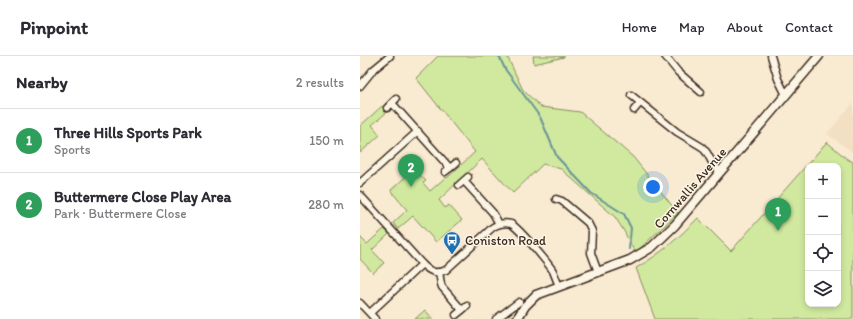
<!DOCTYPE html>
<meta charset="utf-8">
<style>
body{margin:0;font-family:Itim,sans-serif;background:#f2f2f3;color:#2b2b33}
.controls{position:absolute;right:12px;bottom:12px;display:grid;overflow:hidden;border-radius:8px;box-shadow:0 2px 6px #0003}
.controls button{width:36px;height:36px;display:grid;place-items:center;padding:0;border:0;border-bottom:1px solid #e1e1e2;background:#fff;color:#2b2b33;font:20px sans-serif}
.you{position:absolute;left:293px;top:131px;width:14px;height:14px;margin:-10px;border:3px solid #fff;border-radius:50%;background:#1a73e8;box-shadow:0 0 0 6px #1a73e833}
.badge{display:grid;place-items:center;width:26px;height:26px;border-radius:50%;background:#1f6fb2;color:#fff;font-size:13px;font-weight:700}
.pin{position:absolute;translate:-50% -33px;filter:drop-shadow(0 1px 2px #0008)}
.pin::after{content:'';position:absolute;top:21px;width:14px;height:12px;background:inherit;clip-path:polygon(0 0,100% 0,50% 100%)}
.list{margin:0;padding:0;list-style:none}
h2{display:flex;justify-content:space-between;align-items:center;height:52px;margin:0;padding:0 16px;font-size:17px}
h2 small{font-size:13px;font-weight:400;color:#7c7c81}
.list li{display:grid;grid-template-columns:26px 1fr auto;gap:12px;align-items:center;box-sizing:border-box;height:64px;padding:0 16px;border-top:1px solid #e1e1e2}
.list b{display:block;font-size:15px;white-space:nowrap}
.list p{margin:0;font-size:13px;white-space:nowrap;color:#7c7c81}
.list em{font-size:13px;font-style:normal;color:#7c7c81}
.icon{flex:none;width:22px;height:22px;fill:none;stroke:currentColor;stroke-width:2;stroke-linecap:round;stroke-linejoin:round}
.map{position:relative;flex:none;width:493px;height:263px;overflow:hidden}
header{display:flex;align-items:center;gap:24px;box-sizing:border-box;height:56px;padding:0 20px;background:#fff;border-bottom:1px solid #e1e1e2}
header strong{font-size:19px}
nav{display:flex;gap:22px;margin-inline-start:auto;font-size:14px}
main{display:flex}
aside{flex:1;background:#fff}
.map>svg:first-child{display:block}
.built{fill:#f3dfc1}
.green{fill:#d0e99f;stroke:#868a5e;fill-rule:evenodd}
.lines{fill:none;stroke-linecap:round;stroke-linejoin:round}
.stream{stroke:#6b9497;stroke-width:2}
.street-casing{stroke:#3b2a1e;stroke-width:9}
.secondary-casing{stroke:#3b2a1e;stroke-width:11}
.street{stroke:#fcf5e5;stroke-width:6}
.secondary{stroke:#fcf5e5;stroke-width:8}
.labels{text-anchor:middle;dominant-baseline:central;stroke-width:3;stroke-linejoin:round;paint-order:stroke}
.street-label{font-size:13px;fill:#3b2a1e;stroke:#fcf5e5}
.poi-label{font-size:13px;fill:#3b2a1e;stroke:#fcf5e5;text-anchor:start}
</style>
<header>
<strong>Pinpoint</strong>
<nav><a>Home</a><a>Map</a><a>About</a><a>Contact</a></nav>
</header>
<main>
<aside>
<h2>Nearby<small>2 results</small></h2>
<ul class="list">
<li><span class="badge" style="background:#2e9e5b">1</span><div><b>Three Hills Sports Park</b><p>Sports</p></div><em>150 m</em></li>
<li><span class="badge" style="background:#2e9e5b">2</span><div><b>Buttermere Close Play Area</b><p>Park · Buttermere Close</p></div><em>280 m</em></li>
</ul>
</aside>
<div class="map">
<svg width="493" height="263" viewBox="0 0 493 263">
<rect width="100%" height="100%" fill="#f9ead2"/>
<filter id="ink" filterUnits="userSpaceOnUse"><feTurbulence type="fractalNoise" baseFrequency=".025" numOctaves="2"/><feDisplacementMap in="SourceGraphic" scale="8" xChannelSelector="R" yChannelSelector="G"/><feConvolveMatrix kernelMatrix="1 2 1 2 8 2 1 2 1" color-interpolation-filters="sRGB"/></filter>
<g filter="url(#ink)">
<path class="built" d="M493,47V96L467,78Z"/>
<g class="green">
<path d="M78,0H147L163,34L181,51L220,56L273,101L318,157L275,197L264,175L255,161L201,113L183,108L153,137L122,103L79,144L85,152L89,149L102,164L76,186L53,160L38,173L33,167L47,154L31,135V134L54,113L66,125L63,127L70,135L86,121L87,122L115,96L56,22Z"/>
<path d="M173,0H204V1L174,8Z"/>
<path d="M22,50L27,56L12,69L20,79L0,97V70Z"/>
<path d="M467,86L487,103L493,106V263H295L276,212C302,197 317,183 338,162L371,195ZM448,110H478V248H448Z"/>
<path d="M24,173L29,178L12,194L24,207L13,217L0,203V181L7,188Z"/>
<path d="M65,254L73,263H55Z"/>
</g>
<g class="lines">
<path class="stream" d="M139,0L145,13L180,61L197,101L231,137L264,158L271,172L269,193"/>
<g class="street-casing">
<g id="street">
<path d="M305,0L318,16L341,36"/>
<path d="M411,0L418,23L426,39"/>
<path d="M0,30L13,14L30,0"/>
<path d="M271,39L317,76L342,91L347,97L353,108L360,116"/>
<path d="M32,47L90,112"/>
<path d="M27,52L36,43"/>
<path d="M274,54L280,47"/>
<path d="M85,116L96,107"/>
<path d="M104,125L133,157L139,168"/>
<path d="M0,127L58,75"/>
<path d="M99,129L108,121"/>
<path d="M0,139L62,208C69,215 76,219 86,214L133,171C138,168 144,166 151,168C158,171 188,207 193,215C195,220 197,225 199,230"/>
<path d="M196,143L202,145L228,167L232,175L231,197L238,216"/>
<path d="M79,216L81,228L82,231L102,254"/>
<path d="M0,247L15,263"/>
<path d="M10,257L62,208"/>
<path d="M96,259L107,250"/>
<path d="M136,263L159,246"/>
</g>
</g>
<g class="secondary-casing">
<path id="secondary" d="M157,263L165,250L176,239L270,204L292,191L315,169L459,0"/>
</g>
<use href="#street" class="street"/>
<use href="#secondary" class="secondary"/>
</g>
</g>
<defs>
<g id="bus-pin" transform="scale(0.9)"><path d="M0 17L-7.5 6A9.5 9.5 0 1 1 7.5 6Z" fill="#1f6fb2" stroke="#fcf5e5"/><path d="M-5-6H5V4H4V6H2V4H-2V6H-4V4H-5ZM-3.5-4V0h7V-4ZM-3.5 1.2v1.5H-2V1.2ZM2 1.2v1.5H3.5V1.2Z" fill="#fff"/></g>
</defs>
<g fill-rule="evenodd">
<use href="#bus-pin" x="92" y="184"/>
</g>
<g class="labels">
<g class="street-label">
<text transform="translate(330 132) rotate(-49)">Cornwallis Avenue</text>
</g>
<g class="poi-label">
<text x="105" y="184">Coniston Road</text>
</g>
</g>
</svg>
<div class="controls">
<button>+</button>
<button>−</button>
<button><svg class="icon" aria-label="locate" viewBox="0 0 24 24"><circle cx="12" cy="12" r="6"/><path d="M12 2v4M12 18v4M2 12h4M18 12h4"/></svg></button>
<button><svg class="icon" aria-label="layers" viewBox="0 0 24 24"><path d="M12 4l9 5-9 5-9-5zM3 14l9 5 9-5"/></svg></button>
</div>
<div class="you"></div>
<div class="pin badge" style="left:418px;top:175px;background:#2e9e5b">1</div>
<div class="pin badge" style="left:51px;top:131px;background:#2e9e5b">2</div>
</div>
</main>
